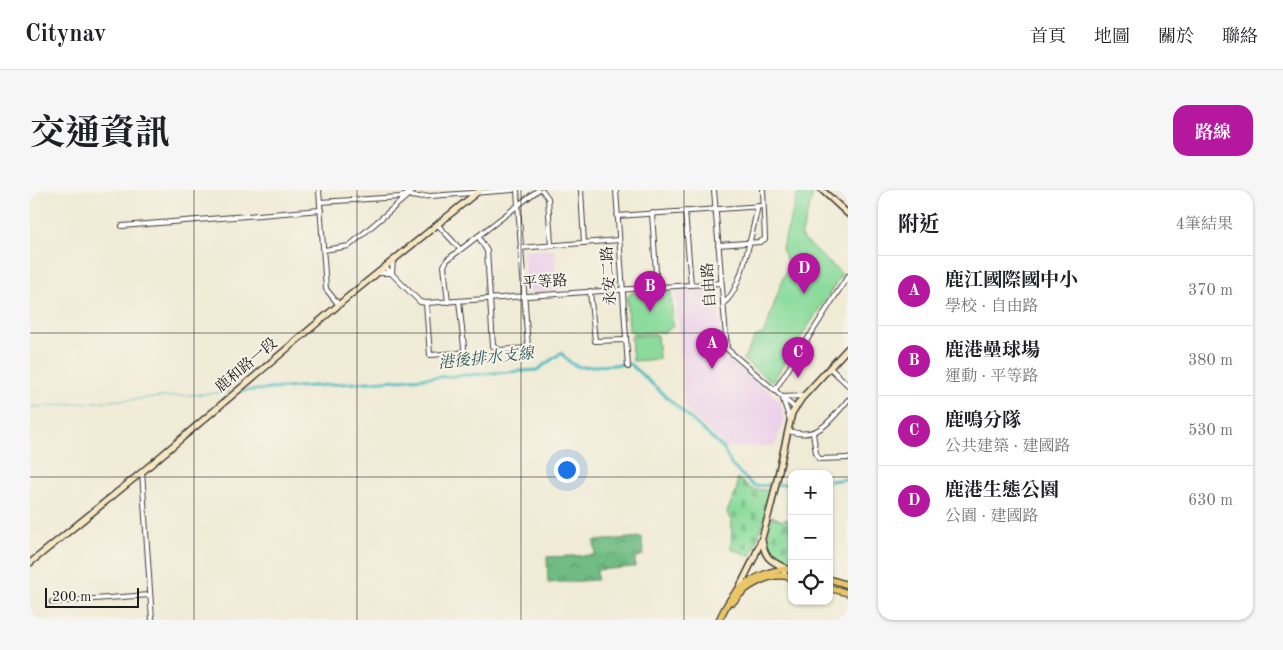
<!DOCTYPE html>
<html lang="zh-TW">
<meta charset="utf-8">
<style>
body{margin:0;font-family:"Old Standard TT","Noto Serif TC",serif;background:#f6f6f6;color:#202124}
.controls{position:absolute;right:15px;bottom:15px;display:grid;overflow:hidden;border-radius:10px;box-shadow:0 1px 4px #0004}
.controls button{width:45px;height:45px;display:grid;place-items:center;padding:0;border:0;border-bottom:1px solid #e0e0e0;background:#fff;color:#202124;font:25px sans-serif}
.scale{position:absolute;left:15px;bottom:12px;width:94px;box-sizing:border-box;padding-left:5px;border:2px solid #1c1c1c;border-top:0;font-size:14px;line-height:18px;white-space:nowrap;color:#1c1c1c;-webkit-text-stroke:4px #f7f3e8;paint-order:stroke}
.you{position:absolute;left:536px;top:279px;width:18px;height:18px;margin:-12px;border:4px solid #fff;border-radius:50%;background:#1a73e8;box-shadow:0 0 0 8px #1a73e833}
.badge{display:grid;place-items:center;width:32px;height:32px;border-radius:50%;background:#b5179e;color:#fff;font-size:16px;font-weight:700}
.pin{position:absolute;translate:-50% -41px;filter:drop-shadow(0 1px 2px #0008)}
.pin::after{content:'';position:absolute;top:26px;width:18px;height:15px;background:inherit;clip-path:polygon(0 0,100% 0,50% 100%)}
.list{margin:0;padding:0;list-style:none}
h2{display:flex;justify-content:space-between;align-items:center;height:65px;margin:0;padding:0 20px;font-size:21px}
h2 small{font-size:16px;font-weight:400;color:#757577}
.list li{display:grid;grid-template-columns:32px 1fr auto;gap:15px;align-items:center;box-sizing:border-box;height:70px;padding:0 20px;border-top:1px solid #e0e0e0}
.list b{display:block;font-size:19px;white-space:nowrap}
.list p{margin:0;font-size:16px;white-space:nowrap;color:#757577}
.list em{font-size:16px;font-style:normal;color:#757577}
.icon{flex:none;width:28px;height:28px;fill:none;stroke:currentColor;stroke-width:2;stroke-linecap:round;stroke-linejoin:round}
.map{position:relative;flex:none;width:818px;height:430px;overflow:hidden;border-radius:15px}
header{display:flex;align-items:center;gap:30px;box-sizing:border-box;height:70px;padding:0 25px;background:#fff;border-bottom:1px solid #e0e0e0}
header strong{font-size:24px}
nav{display:flex;gap:28px;margin-inline-start:auto;font-size:18px}
.intro{display:flex;align-items:center;justify-content:space-between;box-sizing:border-box;height:120px;padding:0 30px}
h1{margin:0;font-size:35px}
.button{padding:12px 22px;border-radius:15px;background:#b5179e;color:#fff;font-size:18px;font-weight:700}
main{display:flex;gap:30px;padding:0 30px}
aside{flex:1;background:#fff;border-radius:15px;box-shadow:0 1px 4px #0004}
.map>svg:first-child{display:block}
.built{fill:#ecd1ea}
.green{fill:#8bdc9c;stroke:#547c5c}
.forest{fill:url(#forest-crowns);stroke:#466c50}
.cemetery{fill:url(#cemetery-stones);stroke:#547c5c}
.lines{fill:none;stroke-linecap:round;stroke-linejoin:round}
.stream{stroke:#4dbcc2;stroke-width:1}
.canal{stroke:#4dbcc2;stroke-width:3}
.street-casing{stroke:#3c3b38;stroke-width:6}
.secondary-casing{stroke:#3c3b38;stroke-width:8}
.primary-casing{stroke:#3c3b38;stroke-width:8}
.street{stroke:#fff;stroke-width:4}
.secondary{stroke:#f7e8c3;stroke-width:5}
.primary{stroke:#ebc669;stroke-width:5.5}
.grid{fill:none;stroke:#1c1c1c;stroke-width:1;stroke-opacity:0.55}
.labels{text-anchor:middle;dominant-baseline:central;stroke-width:4;stroke-linejoin:round;paint-order:stroke}
.street-label{font-size:15px;fill:#1c1c1c;stroke:#f7f3e8}
.water-label{font-size:16px;font-style:italic;fill:#305c5e;stroke:#f7f3e8}
</style>
<header>
<strong>Citynav</strong>
<nav><a>首頁</a><a>地圖</a><a>關於</a><a>聯絡</a></nav>
</header>
<div class="intro"><h1>交通資訊</h1><a class="button">路線</a></div>
<main>
<div class="map">
<svg width="818" height="430" viewBox="0 0 818 430">
<defs>
<pattern id="forest-crowns" width="20" height="18" patternUnits="userSpaceOnUse" patternTransform="scale(1.25)"><rect width="20" height="18" fill="#70bc84"/><path d="M2 6a3 3 0 1 1 6 0M12 15a3 3 0 1 1 6 0" fill="none" stroke="#5b986b"/></pattern>
<pattern id="cemetery-stones" width="16" height="16" patternUnits="userSpaceOnUse" patternTransform="scale(1.25)"><rect width="16" height="16" fill="#8bdc9c"/><path d="M2 7V4a2 2 0 0 1 4 0v3zM10 15v-3a2 2 0 0 1 4 0v3z" fill="#77bc86"/></pattern>
</defs>
<rect width="100%" height="100%" fill="#f7f3e8"/>
<filter id="ink" filterUnits="userSpaceOnUse"><feTurbulence type="fractalNoise" baseFrequency=".02" numOctaves="2"/><feDisplacementMap in="SourceGraphic" scale="10" xChannelSelector="R" yChannelSelector="G"/><feConvolveMatrix kernelMatrix="1 2 1 2 8 2 1 2 1" color-interpolation-filters="sRGB"/></filter>
<filter id="wash" filterUnits="userSpaceOnUse"><feTurbulence type="fractalNoise" baseFrequency=".0096" numOctaves="4" result="noise"/><feDisplacementMap in="SourceGraphic" scale="20" xChannelSelector="R" yChannelSelector="G"/><feGaussianBlur stdDeviation="1.12" result="paint"/><feColorMatrix in="noise" values="0 0 0 0 0 0 0 0 0 0 0 0 0 0 0 0 0 1.4 0 .05"/><feComposite in="paint" operator="in"/></filter>
<g filter="url(#wash)">
<rect width="100%" height="100%" fill="#f0ebd5"/>
<g class="built">
<path d="M524,59L528,101L496,102L493,60Z"/>
<path d="M688,97L692,159L697,167L749,210L755,229L745,255L696,258L682,243L655,219L646,101Z"/>
</g>
<g class="green">
<path d="M769,0H784L771,47L812,84L742,192L713,170L725,147L734,143L758,74L752,58Z"/>
<path d="M641,102L643,136L635,142L605,144L599,140L597,108L601,103Z"/>
<path d="M627,145L629,169L603,171L601,146Z"/>
</g>
<path class="forest" d="M612,347L613,365L605,368V377L567,380V390L518,393L517,367L565,365L564,351Z"/>
<g class="cemetery">
<path d="M707,288L723,300H739L733,333L721,366L701,359L702,333L697,322L707,300Z"/>
<path d="M742,326L752,331L754,329L762,331V336H759L762,346V372C732,365 735,352 742,326Z"/>
</g>
<g class="lines">
<path class="stream" d="M0,217L200,202"/>
<g class="canal">
<path d="M212,201L507,180L531,163L542,174L550,177L600,174L693,258L702,276L724,296L762,294"/>
<path d="M799,291L818,289"/>
</g>
</g>
</g>
<g filter="url(#ink)">
<g class="lines">
<g class="street-casing">
<g id="street">
<path d="M289,0L296,99L309,115"/>
<path d="M376,0L381,6L387,7L483,0"/>
<path d="M512,0L518,8L521,55"/>
<path d="M551,0L554,53"/>
<path d="M586,0L598,177"/>
<path d="M684,0L697,159L765,218"/>
<path d="M290,12L370,7L377,5"/>
<path d="M655,21L661,95"/>
<path d="M622,23L627,97"/>
<path d="M587,26L733,16"/>
<path d="M407,34L430,59"/>
<path d="M92,36L291,20"/>
<path d="M448,46L457,61L463,156L470,160L498,158L487,0"/>
<path d="M688,55L730,52L735,49L733,0"/>
<path d="M490,58L589,50"/>
<path d="M294,60L319,56L384,0"/>
<path d="M355,77L390,112L396,113L691,93"/>
<path d="M348,83H362L363,70"/>
<path d="M560,101L565,151L596,150"/>
<path d="M418,112L414,76L417,70L508,0"/>
<path d="M396,113L400,165L429,163L434,161V157L429,111"/>
<path d="M693,113C711,105 723,36 728,16"/>
<path d="M800,178L818,195"/>
<path d="M745,200L818,86"/>
<path d="M753,207L773,206"/>
<path d="M753,209L760,230"/>
<path d="M759,241C788,251 801,230 818,210"/>
<path d="M783,243L786,263L789,269L818,268"/>
<path d="M112,282L122,430"/>
<path d="M22,412L120,405"/>
</g>
</g>
<g class="secondary-casing">
<g id="secondary">
<path d="M792,0L818,24"/>
<path d="M732,350C735,368 739,370 755,378L754,385"/>
<path d="M0,373L112,282L319,106L450,0"/>
<path d="M708,400L724,368L732,348L741,316L762,223L772,208L818,158"/>
</g>
</g>
<g class="primary-casing">
<g id="primary">
<path d="M799,389L818,395"/>
<path d="M799,398L818,403"/>
<path d="M703,412C715,396 742,380 762,388"/>
<path d="M689,430C694,420 699,408 708,400C722,388 744,378 762,379"/>
</g>
</g>
<use href="#street" class="street"/>
<use href="#secondary" class="secondary"/>
<use href="#primary" class="primary"/>
</g>
</g>
<path class="grid" d="M164,0V430M327,0V430M491,0V430M654,0V430M0,143H818M0,287H762M799,287H818"/>
<g class="labels">
<g class="street-label">
<text transform="translate(580 86) rotate(-94)">永安二路</text>
<text transform="translate(515 93) rotate(-4)">平等路</text>
<text transform="translate(680 95) rotate(-94)">自由路</text>
<text transform="translate(217 176) rotate(-40)">鹿和路一段</text>
</g>
<g class="water-label">
<text transform="translate(456 169) rotate(-6)">港後排水支線</text>
</g>
</g>
</svg>
<div class="controls">
<button>+</button>
<button>−</button>
<button><svg class="icon" aria-label="locate" viewBox="0 0 24 24"><circle cx="12" cy="12" r="6"/><path d="M12 2v4M12 18v4M2 12h4M18 12h4"/></svg></button>
</div>
<div class="scale">200 m</div>
<div class="you"></div>
<div class="pin badge" style="left:682px;top:179px">A</div>
<div class="pin badge" style="left:620px;top:122px">B</div>
<div class="pin badge" style="left:768px;top:188px">C</div>
<div class="pin badge" style="left:774px;top:104px">D</div>
</div>
<aside>
<h2>附近<small>4筆結果</small></h2>
<ul class="list">
<li><span class="badge">A</span><div><b>鹿江國際國中小</b><p>學校 · 自由路</p></div><em>370 m</em></li>
<li><span class="badge">B</span><div><b>鹿港壘球場</b><p>運動 · 平等路</p></div><em>380 m</em></li>
<li><span class="badge">C</span><div><b>鹿鳴分隊</b><p>公共建築 · 建國路</p></div><em>530 m</em></li>
<li><span class="badge">D</span><div><b>鹿港生態公園</b><p>公園 · 建國路</p></div><em>630 m</em></li>
</ul>
</aside>
</main>
